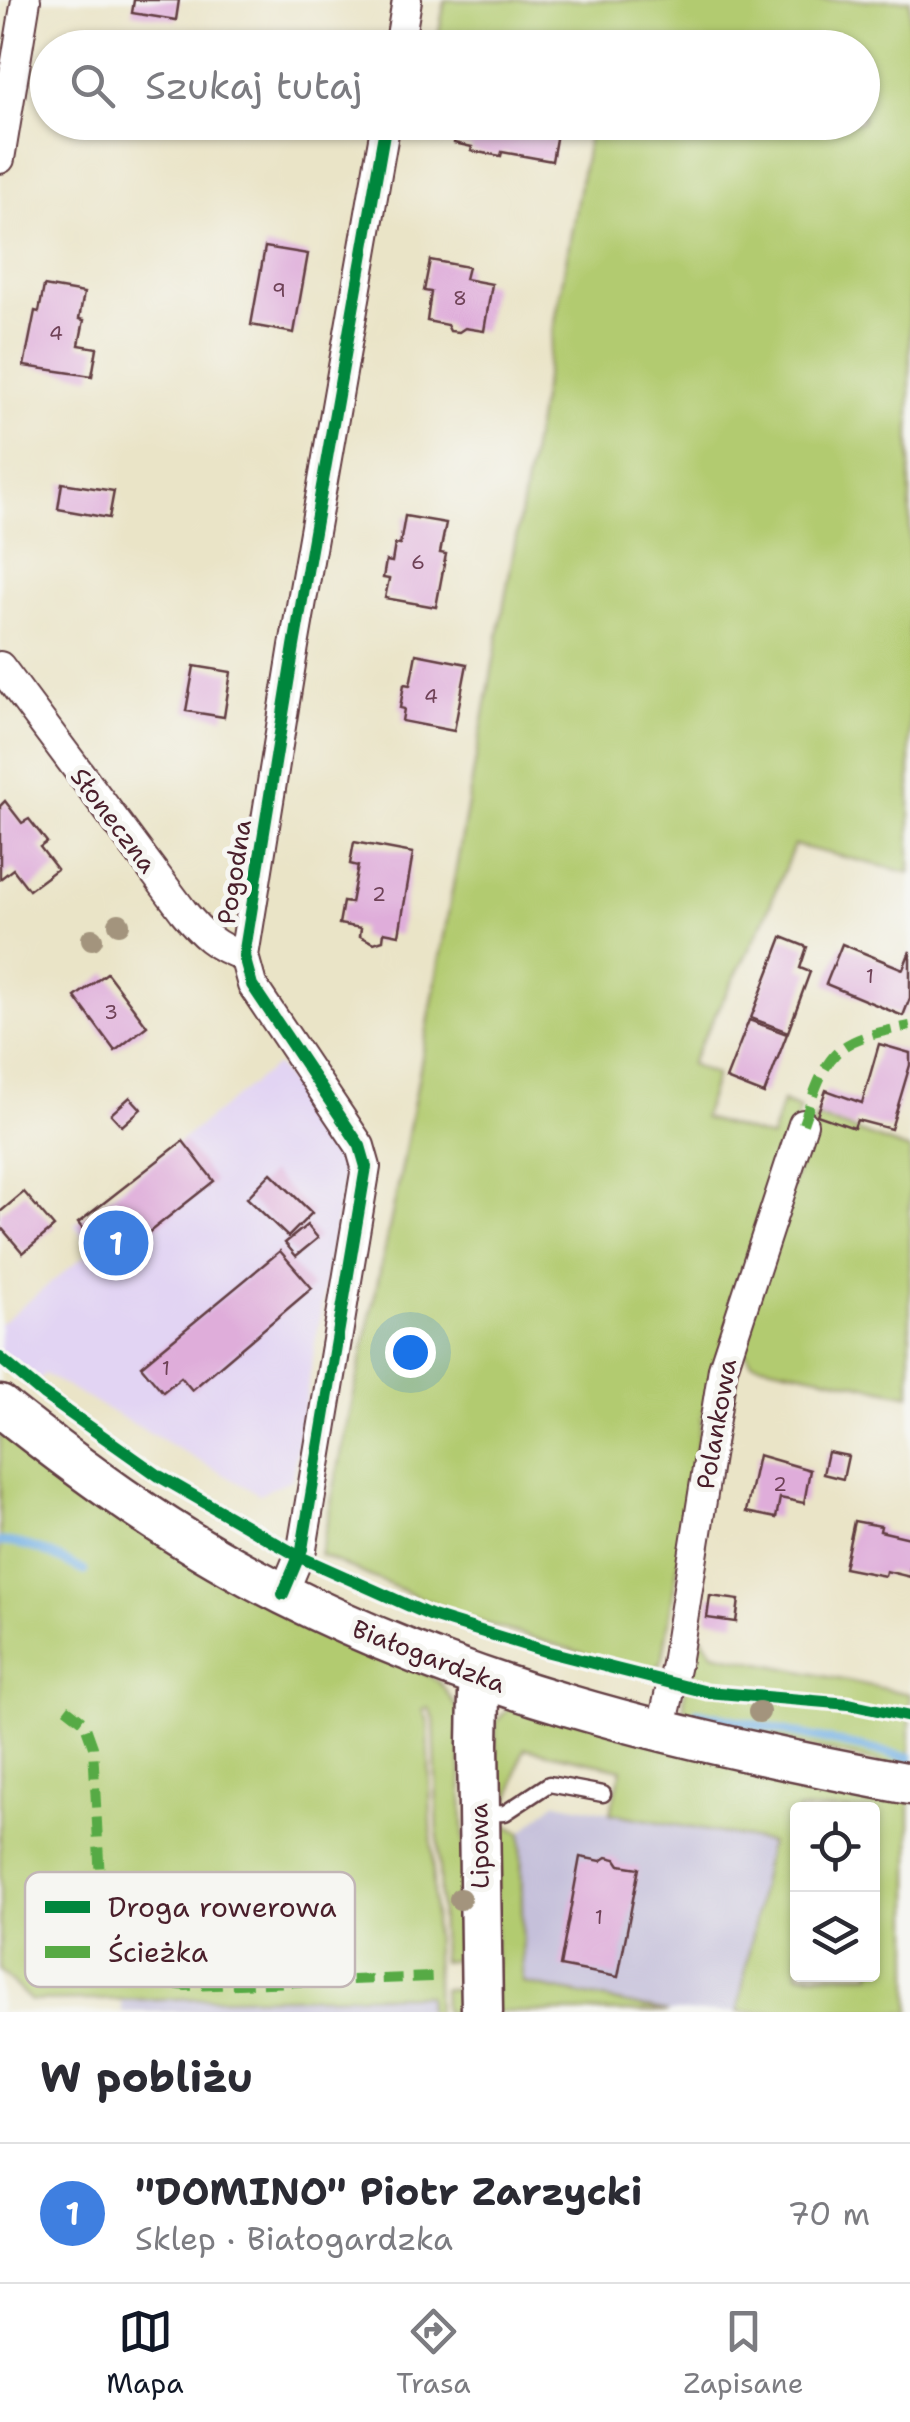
<!DOCTYPE html>
<html lang="pl">
<meta charset="utf-8">
<style>
body{margin:0;font-family:"Shantell Sans",sans-serif;background:#f7f7f7;color:#2b2b33}
.controls{position:absolute;right:30px;bottom:30px;display:grid;overflow:hidden;border-radius:10px;box-shadow:0 2px 8px #0004}
.controls button{width:90px;height:90px;display:grid;place-items:center;padding:0;border:0;border-bottom:2px solid #e1e1e2;background:#fff;color:#2b2b33;font:50px sans-serif}
.you{position:absolute;left:410px;top:1352px;width:35px;height:35px;margin:-25px;border:8px solid #fff;border-radius:50%;background:#1a73e8;box-shadow:0 0 0 15px #1a73e833}
.badge{display:grid;place-items:center;width:65px;height:65px;border-radius:50%;background:#111827;color:#fff;font-size:32px;font-weight:700}
.pin{position:absolute;translate:-50% -50%;border:5px solid #fff;box-shadow:0 2px 10px #0006}
.list{margin:0;padding:0;list-style:none}
h2{display:flex;justify-content:space-between;align-items:center;height:130px;margin:0;padding:0 40px;font-size:42px}
h2 small{font-size:32px;font-weight:400;color:#7c7c81}
.list li{display:grid;grid-template-columns:65px 1fr auto;gap:30px;align-items:center;box-sizing:border-box;height:140px;padding:0 40px;border-top:2px solid #e1e1e2}
.list b{display:block;font-size:38px;white-space:nowrap}
.list p{margin:0;font-size:32px;white-space:nowrap;color:#7c7c81}
.list em{font-size:32px;font-style:normal;color:#7c7c81}
.icon{flex:none;width:55px;height:55px;fill:none;stroke:currentColor;stroke-width:2;stroke-linecap:round;stroke-linejoin:round}
.map{position:relative;flex:none;width:910px;height:2012px;overflow:hidden}
.search{position:absolute;background:#fff;box-shadow:0 2px 8px #0004;left:30px;right:30px;top:30px;height:110px;display:flex;align-items:center;gap:25px;box-sizing:border-box;padding:0 35px;border-radius:55px;color:#7c7c81;font-size:38px}
.sheet{height:270px;background:#fff}
nav{display:flex;justify-content:space-around;align-items:center;box-sizing:border-box;height:140px;border-top:2px solid #e1e1e2;background:#fff;font-size:28px;color:#7c7c81}
nav a{display:grid;justify-items:center;gap:5px}
nav .on{color:#111827}
.map>svg:first-child{display:block}
.built{fill:#e2d4f3}
.industrial{fill:#c5c0da}
.green{fill:#b2cb70;stroke:#7e754e;stroke-width:2.5;fill-rule:evenodd}
.lines{fill:none;stroke-linecap:round;stroke-linejoin:round}
.stream{stroke:#71afe4;stroke-width:9}
.building{fill:#dfadda}
.lane-casing{stroke:#623d42;stroke-width:19}
.street-casing{stroke:#623d42;stroke-width:32}
.secondary-casing{stroke:#623d42;stroke-width:45}
.lane{stroke:#fff;stroke-width:14}
.street{stroke:#fff;stroke-width:28}
.secondary{stroke:#fff;stroke-width:40}
.quiet{stroke:#57aa44;stroke-width:10;stroke-dasharray:20 10;stroke-linecap:butt}
.cycleway-casing{stroke:#f6f6f2;stroke-width:19}
.cycleway{stroke:#00873e;stroke-width:12}
.tree{fill:#a3947d}
.labels{text-anchor:middle;dominant-baseline:central;stroke-width:10;stroke-linejoin:round;paint-order:stroke}
.number-label{font-size:20px;fill:#6f4257}
.street-label{font-size:25px;fill:#4a1f2b;stroke:#f6f6f2}
.key{fill:#f6f6f2;stroke:#c2b6b6;stroke-width:2.5}
.key-label{font-size:28px;fill:#4a1f2b}
</style>
<div class="map">
<svg width="910" height="2012" viewBox="0 0 910 2012">
<rect width="100%" height="100%" fill="#f6f6f2"/>
<filter id="ink" filterUnits="userSpaceOnUse"><feTurbulence type="fractalNoise" baseFrequency=".01" numOctaves="2"/><feDisplacementMap in="SourceGraphic" scale="20" xChannelSelector="R" yChannelSelector="G"/><feConvolveMatrix kernelMatrix="1 2 1 2 8 2 1 2 1" color-interpolation-filters="sRGB"/></filter>
<filter id="wash" filterUnits="userSpaceOnUse"><feTurbulence type="fractalNoise" baseFrequency=".0048" numOctaves="4" result="noise"/><feDisplacementMap in="SourceGraphic" scale="40" xChannelSelector="R" yChannelSelector="G"/><feGaussianBlur stdDeviation="2.25" result="paint"/><feColorMatrix in="noise" values="0 0 0 0 0 0 0 0 0 0 0 0 0 0 0 0 0 1.4 0 .05"/><feComposite in="paint" operator="in"/></filter>
<g filter="url(#wash)">
<rect width="100%" height="100%" fill="#eae4c7"/>
<path class="built" d="M276,1065L347,1157L292,1479L259,1494L44,1374L34,1387L0,1355V1324L93,1249L74,1225Z"/>
<g class="industrial">
<path d="M556,1802L769,1842L738,2012H668L523,1983L521,1833Z"/>
<path d="M428,1995V2012H122L121,2000Z"/>
</g>
<g class="green">
<path d="M445,0H910V873L794,845L764,920L690,1064L716,1075L703,1118L771,1138L782,1102L800,1109L702,1416L663,1657L657,1669L599,1658L470,1619L320,1555L403,1162L591,123L862,122V48L436,47Z"/>
<path d="M816,1117L910,1150V1395L752,1362L743,1349L749,1307Z"/>
<path d="M0,1424L439,1682L459,1710L468,1958L442,1962L434,1719L429,1708L423,1710L428,1721L437,2012H428L427,1995L31,2001L0,1971Z"/>
<path d="M694,1626L713,1653L910,1694V1770L691,1719L684,1707V1696Z"/>
<path d="M521,1707L910,1798V2012H738L769,1842L610,1813L622,1769L525,1748C515,1765 518,1785 508,1800L495,1798L496,1722L508,1709ZM798,1810H872V1974H798Z"/>
<path d="M507,1825L521,1833L523,1983L668,2012H494L497,1827Z"/>
<path d="M443,1989H460L469,1993V2012H444Z"/>
</g>
<g class="lines">
<g class="stream">
<path d="M0,1542C31,1542 57,1558 84,1571"/>
<path d="M697,1712L910,1758"/>
</g>
</g>
<g id="blocks">
<g class="building">
<path d="M134,0H179L176,20L132,13Z"/>
<path d="M458,122H559L552,161L502,152L501,156L471,151L472,147L454,143Z"/>
<path d="M265,247L308,254L294,333L251,325Z"/>
<path d="M430,260L468,267L465,279L492,284L484,331L465,328L459,332L450,331L447,325L427,321L431,292L424,291Z"/>
<path d="M44,286L84,293L79,319L84,320L79,345L97,348L92,376L24,366L35,311L39,312Z"/>
<path d="M62,483L114,491L109,518L58,509Z"/>
<path d="M405,516L446,523L440,553L446,554L436,607L385,598L389,579L383,578L386,561L392,562L395,544L400,545Z"/>
<path d="M416,654L467,664L454,731L402,721L404,709L400,708L404,684L410,685Z"/>
<path d="M194,666L231,672L224,717L186,711Z"/>
<path d="M5,801L22,823L29,819L47,842L40,847L57,869L29,890L13,869L0,879V806Z"/>
<path d="M354,842L413,853L399,935L384,932L383,940L374,943L360,936L361,928L339,924L343,902L351,903L358,866L350,864Z"/>
<path d="M782,937L807,947L800,968L810,972L788,1032L751,1018Z"/>
<path d="M842,944L903,969L910,951V998L903,1016L826,984Z"/>
<path d="M107,973L147,1026L115,1051L75,997Z"/>
<path d="M749,1020L787,1034L764,1094L726,1079Z"/>
<path d="M879,1044L910,1053V1065L891,1129L857,1120L854,1128L817,1115L826,1090L862,1103Z"/>
<path d="M130,1097L141,1109L122,1126L111,1114Z"/>
<path d="M183,1141L214,1181L110,1263L78,1223Z"/>
<path d="M271,1173L312,1213L288,1237L247,1198Z"/>
<path d="M24,1192L54,1227L23,1253L0,1226V1212Z"/>
<path d="M307,1225L318,1238L296,1256L285,1243Z"/>
<path d="M280,1251L312,1288L192,1390L181,1377L163,1392L141,1366Z"/>
<path d="M828,1452L848,1456L843,1479L823,1474Z"/>
<path d="M758,1455L810,1470L804,1503L780,1498L776,1518L746,1512Z"/>
<path d="M854,1521L881,1526L880,1531L910,1538V1577L886,1571L885,1576L844,1568Z"/>
<path d="M710,1596L739,1600L736,1622L707,1618Z"/>
<path d="M580,1857L601,1861L607,1857L616,1859L620,1865L639,1868L618,1977L560,1966Z"/>
</g>
</g>
</g>
<g filter="url(#ink)">
<use href="#blocks" fill-opacity="0" stroke="#623d42" stroke-width="2.5"/>
<g class="lines">
<g class="lane-casing">
<path id="lane" d="M484,1814L505,1813L549,1784L603,1794"/>
</g>
<g class="street-casing">
<g id="street">
<path d="M399,48L407,0"/>
<path d="M0,159L26,0"/>
<path d="M0,666L183,911C201,933 216,948 244,956"/>
<path d="M283,1594L302,1549L366,1167L360,1146L252,985L244,956L294,646L386,122"/>
<path d="M661,1732L676,1664L723,1368L803,1124"/>
</g>
</g>
<g class="secondary-casing">
<g id="secondary">
<path d="M0,1406C78,1468 161,1529 249,1576C458,1689 679,1741 910,1784"/>
<path d="M482,2012L478,1744L479,1694L483,1680"/>
</g>
</g>
<use href="#lane" class="lane"/>
<use href="#street" class="street"/>
<use href="#secondary" class="secondary"/>
<g class="quiet">
<path d="M803,1124C828,1051 832,1040 910,1026"/>
<path d="M66,1708L84,1722L93,1747L103,1937C117,1981 145,1981 186,1986L435,1977"/>
</g>
<g class="cycleway-casing">
<g id="cycleway">
<path d="M0,1358L43,1394L159,1476L300,1557L432,1616L545,1651L707,1692L849,1704L910,1717"/>
<path d="M283,1594L302,1549L366,1167L360,1146L252,985L244,956L294,646L386,122"/>
</g>
</g>
<use href="#cycleway" class="cycleway"/>
</g>
<g class="tree">
<circle cx="119" cy="924" r="11"/>
<circle cx="92" cy="939" r="11"/>
<circle cx="759" cy="1712" r="11"/>
<circle cx="460" cy="1899" r="11"/>
</g>
</g>
<g class="labels">
<g class="number-label">
<text x="279" y="290">9</text>
<text x="460" y="298">8</text>
<text x="56" y="333">4</text>
<text x="418" y="562">6</text>
<text x="431" y="696">4</text>
<text x="379" y="894">2</text>
<text x="870" y="976">1</text>
<text x="111" y="1012">3</text>
<text x="166" y="1368">1</text>
<text x="780" y="1484">2</text>
<text x="599" y="1917">1</text>
</g>
<g class="street-label">
<text transform="translate(114 820) rotate(53)">Słoneczna</text>
<text transform="translate(234 872) rotate(-81)">Pogodna</text>
<text transform="translate(716 1424) rotate(-80)">Polankowa</text>
<text transform="translate(429 1656) rotate(21)">Białogardzka</text>
<text transform="translate(479 1846) rotate(-91)">Lipowa</text>
</g>
</g>
<rect x="25" y="1872" width="330" height="115" rx="15" class="key"/>
<rect x="45" y="1901" width="45" height="12" fill="#00873e"/>
<rect x="45" y="1946" width="45" height="12" fill="#57aa44"/>
<g class="key-label">
<text x="108" y="1917">Droga rowerowa</text>
<text x="108" y="1962">Ścieżka</text>
</g>
</svg>
<div class="controls">
<button><svg class="icon" aria-label="locate" viewBox="0 0 24 24"><circle cx="12" cy="12" r="6"/><path d="M12 2v4M12 18v4M2 12h4M18 12h4"/></svg></button>
<button><svg class="icon" aria-label="layers" viewBox="0 0 24 24"><path d="M12 4l9 5-9 5-9-5zM3 14l9 5 9-5"/></svg></button>
</div>
<div class="you"></div>
<div class="pin badge" style="left:116px;top:1243px;background:#3f7fe0">1</div>
<div class="search"><svg class="icon" aria-label="search" viewBox="0 0 24 24"><circle cx="10" cy="10" r="6"/><path d="M15 15l6 6"/></svg>Szukaj tutaj</div>
</div>
<section class="sheet">
<h2>W pobliżu<small></small></h2>
<ul class="list">
<li><span class="badge" style="background:#3f7fe0">1</span><div><b>&quot;DOMINO&quot; Piotr Zarzycki</b><p>Sklep · Białogardzka</p></div><em>70 m</em></li>
</ul>
</section>
<nav>
<a class="on"><svg class="icon" aria-label="map" viewBox="0 0 24 24"><path d="M3 6l6-2 6 2 6-2v14l-6 2-6-2-6 2zM9 4v14M15 6v14"/></svg>Mapa</a>
<a><svg class="icon" aria-label="directions" viewBox="0 0 24 24"><path d="M12 3l9 9-9 9-9-9zM9 14v-3h6M13 9l2 2-2 2"/></svg>Trasa</a>
<a><svg class="icon" aria-label="saved" viewBox="0 0 24 24"><path d="M7 4h10v16l-5-4-5 4z"/></svg>Zapisane</a>
</nav>
